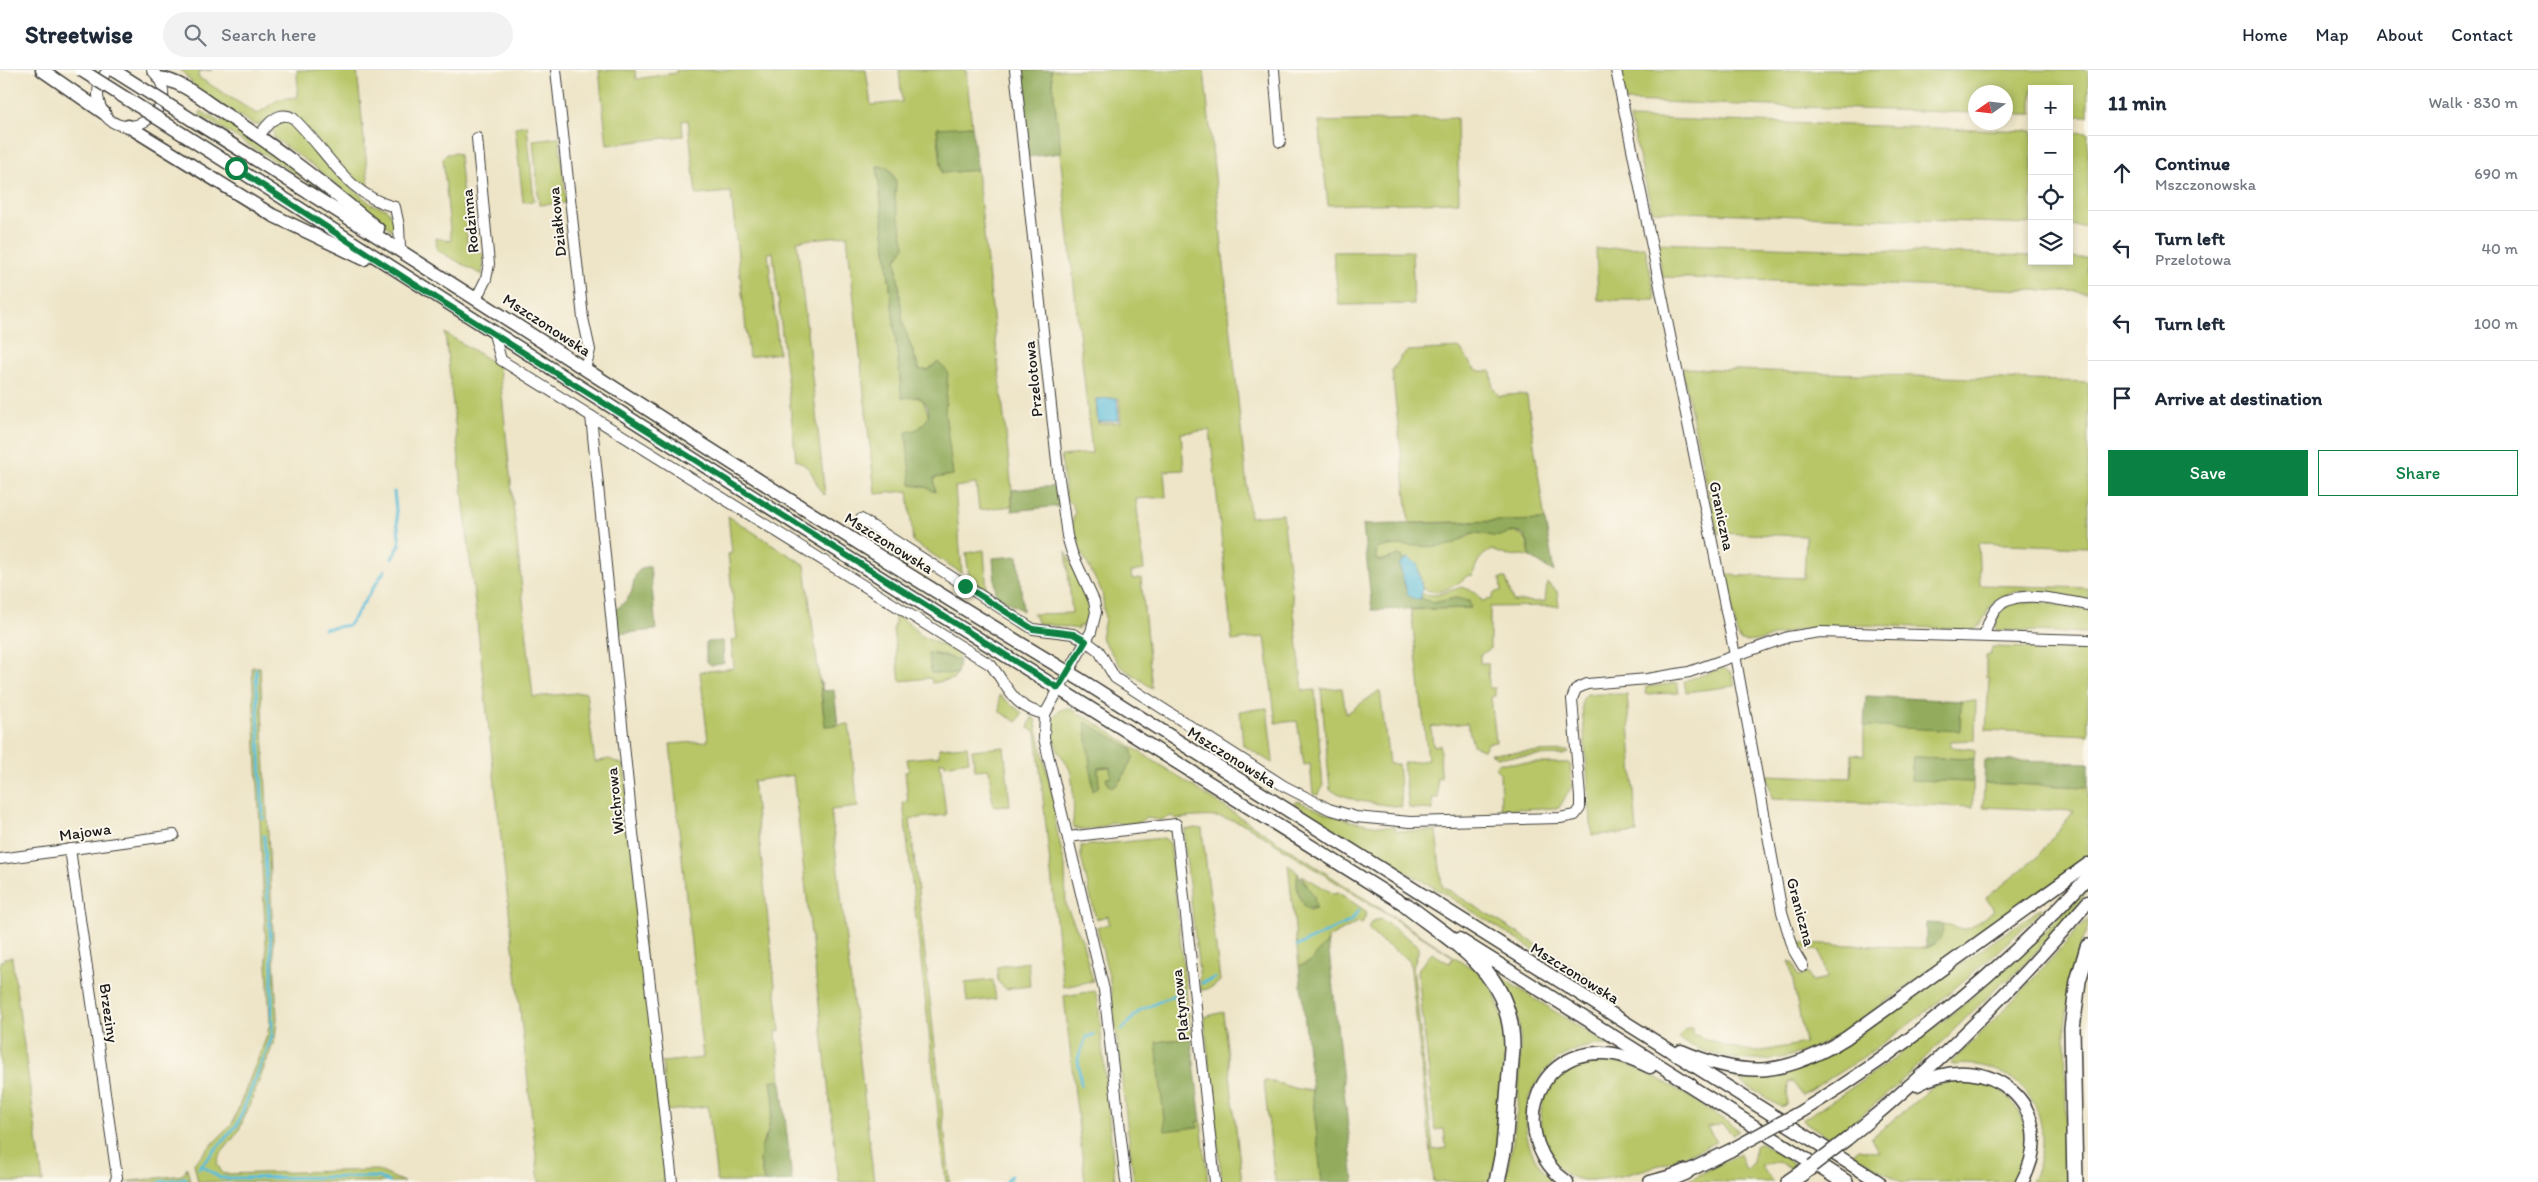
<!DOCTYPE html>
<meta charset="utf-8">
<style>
body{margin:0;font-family:Itim,sans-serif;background:#f2f2f3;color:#1f2937}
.controls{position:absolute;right:15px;top:15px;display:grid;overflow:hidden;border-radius:0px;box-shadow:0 2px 8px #0003}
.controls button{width:45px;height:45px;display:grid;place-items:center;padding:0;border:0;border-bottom:1px solid #e0e1e3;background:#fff;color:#1f2937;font:25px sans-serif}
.compass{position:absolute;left:1968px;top:15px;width:45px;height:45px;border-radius:50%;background:#fff;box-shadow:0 2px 8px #0003;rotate:256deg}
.stop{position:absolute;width:15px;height:15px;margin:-11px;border:4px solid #0b8043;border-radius:50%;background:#fff}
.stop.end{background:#0b8043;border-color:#fff;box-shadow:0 1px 5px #0008}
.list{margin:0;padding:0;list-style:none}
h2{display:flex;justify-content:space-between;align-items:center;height:65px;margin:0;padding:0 20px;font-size:21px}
h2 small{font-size:16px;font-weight:400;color:#747a83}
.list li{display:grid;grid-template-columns:32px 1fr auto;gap:15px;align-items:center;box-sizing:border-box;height:75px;padding:0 20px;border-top:1px solid #e0e1e3}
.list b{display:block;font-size:19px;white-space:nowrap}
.list p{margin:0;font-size:16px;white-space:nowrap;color:#747a83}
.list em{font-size:16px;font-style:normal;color:#747a83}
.actions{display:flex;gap:10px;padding:15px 20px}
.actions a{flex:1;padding:11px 0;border:1px solid #0b8043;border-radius:0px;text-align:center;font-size:18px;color:#0b8043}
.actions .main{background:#0b8043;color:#fff}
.icon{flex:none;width:28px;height:28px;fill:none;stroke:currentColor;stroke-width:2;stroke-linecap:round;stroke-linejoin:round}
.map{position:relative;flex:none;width:2088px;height:1112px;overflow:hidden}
header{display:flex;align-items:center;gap:30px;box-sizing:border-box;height:70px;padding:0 25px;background:#fff;border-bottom:1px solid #e0e1e3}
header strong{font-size:24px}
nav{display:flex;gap:28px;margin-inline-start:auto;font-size:18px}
.search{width:350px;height:45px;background:#f2f2f3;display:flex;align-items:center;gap:12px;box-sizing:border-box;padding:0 18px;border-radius:28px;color:#747a83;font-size:19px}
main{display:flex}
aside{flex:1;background:#fff}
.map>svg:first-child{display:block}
.green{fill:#b8c668;stroke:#6a7142;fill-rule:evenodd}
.forest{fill:#92ab5c;stroke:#57643c}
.water{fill:#5bbdda;stroke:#3c6c7b}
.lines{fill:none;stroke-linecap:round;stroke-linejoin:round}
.stream{stroke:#5bbdda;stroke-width:3}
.minor-casing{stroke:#3c3a36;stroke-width:12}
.major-casing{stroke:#3c3a36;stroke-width:15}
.highway-casing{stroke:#3c3a36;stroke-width:18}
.minor{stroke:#fff;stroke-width:10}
.major{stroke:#fff;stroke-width:12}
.highway{stroke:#fff;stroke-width:15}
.major-bridge-casing{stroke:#3c3a36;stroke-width:15;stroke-linecap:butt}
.major-bridge{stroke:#fff;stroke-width:12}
.route{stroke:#0b8043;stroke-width:6}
.labels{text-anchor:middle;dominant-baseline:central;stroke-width:4;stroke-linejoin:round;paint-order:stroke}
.street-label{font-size:16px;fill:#1c1c1c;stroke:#fbf7ec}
</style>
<header>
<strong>Streetwise</strong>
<div class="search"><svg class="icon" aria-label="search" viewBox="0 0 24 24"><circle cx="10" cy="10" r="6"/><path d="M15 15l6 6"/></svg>Search here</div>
<nav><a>Home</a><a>Map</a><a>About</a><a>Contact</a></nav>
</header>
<main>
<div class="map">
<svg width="2088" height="1112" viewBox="0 0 2088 1112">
<rect width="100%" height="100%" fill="#fbf7ec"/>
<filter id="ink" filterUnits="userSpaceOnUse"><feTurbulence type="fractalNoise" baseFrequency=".02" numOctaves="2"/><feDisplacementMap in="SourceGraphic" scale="10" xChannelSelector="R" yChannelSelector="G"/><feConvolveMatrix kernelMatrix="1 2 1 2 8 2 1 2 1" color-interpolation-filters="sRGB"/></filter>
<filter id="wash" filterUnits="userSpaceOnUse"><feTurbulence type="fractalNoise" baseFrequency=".0096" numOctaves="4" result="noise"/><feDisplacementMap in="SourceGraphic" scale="20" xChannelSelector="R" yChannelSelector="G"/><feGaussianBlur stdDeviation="1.12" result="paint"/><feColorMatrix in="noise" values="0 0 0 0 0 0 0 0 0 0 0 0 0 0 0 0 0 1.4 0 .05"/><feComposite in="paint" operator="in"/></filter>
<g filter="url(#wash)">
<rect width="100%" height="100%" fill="#eee5c8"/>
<g class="green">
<path d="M181,0H212L200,1L198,7L257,44L279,29L298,27L297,0H357L369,117L353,109L292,42L277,41L261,54L254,55L199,21Z"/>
<path d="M599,0H635L636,9L676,3V0H866L871,35L902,32L899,0H966L972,56L937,59L942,103L977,100L1012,420V436L979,440L976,414L955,417L962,503L913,472L908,421L875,424L847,165L797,171L825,425C814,418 818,400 796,390L773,182L768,183L779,283L749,287L731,122L696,125L688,50L682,51L683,66L607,75ZM877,96L887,97C900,110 894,119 895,133C897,152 910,173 896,190L903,255L920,300H928L933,295L947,311C937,330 950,383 953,405L934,408L935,422L928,418L912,415L906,362C917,361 925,356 929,346L923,330L913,326L902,328Z"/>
<path d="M1051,0H1204L1250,447L1283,444L1303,621L1315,620L1323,717L1318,725L1313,724L1310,694L1304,695L1297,651L1276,653L1265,567L1232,571L1210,360L1181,363L1184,400L1164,401L1166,427L1136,429L1144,500L1131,502L1132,509L1141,508L1152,618L1120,596L1101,567L1105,549L1102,522L1070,461L1075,443L1073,436L1066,429L1061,386L1092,383ZM1119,328L1121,352L1098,354L1096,329Z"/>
<path d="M1619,0H2088V46H2069V19H2032V44H2006V22H1976L1975,43L1626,31Z"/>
<path d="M201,41L221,53L223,48L298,97L323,121L200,45Z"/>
<path d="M1457,48L1459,132L1328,135L1319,52Z"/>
<path d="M1630,48L2032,61V154L1652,141Z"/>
<path d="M284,50L289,51L346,113L371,134L386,139L395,151L392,160L360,136L315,97L274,68L272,57L277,52Z"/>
<path d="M527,55L534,131L523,132L515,57Z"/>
<path d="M2069,62L2088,63V156H2069Z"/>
<path d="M559,67L566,133L539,135L533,70Z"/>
<path d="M456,83L459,85L468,178L485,185L482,205L437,180L436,168L451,171L443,88L447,84Z"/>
<path d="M1656,173L2032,186V191H2069V188H2088V222L1662,207Z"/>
<path d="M1645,177L1656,230H1598L1596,179Z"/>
<path d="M1412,181L1414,234L1339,235L1333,182Z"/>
<path d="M445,263L499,296L533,627L586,622L595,692L609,689L624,695L669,1112H539Z"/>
<path d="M1459,278C1474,292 1466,303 1491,301L1493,318L1499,326L1519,324L1527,326L1545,450L1409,453L1392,301L1402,286L1408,281Z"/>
<path d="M1682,298L2088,312V477L1978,473L1980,515L2088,518V531C2060,526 2017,511 1994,532C1986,540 1984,554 1974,560C1914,558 1852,550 1793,561C1777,563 1756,575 1741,571L1737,564L1725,505L1804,508L1806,466L1717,463Z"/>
<path d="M728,446L805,495L825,656L849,654L858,737L831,740L874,1112H839L793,705L753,711L780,961H776L781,1011H771L774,1032L767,1065L763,1071L760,1091L764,1112H717L708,1036L667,1041L662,992L703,988L670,674L708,671L700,602L734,598L731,570L737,569L728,484L732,483Z"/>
<path d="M1513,461C1528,466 1528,474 1530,487L1523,485L1508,486L1492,480C1480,485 1476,494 1473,505L1467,506C1455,517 1439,527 1422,518L1419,502L1408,488L1404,490L1401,486C1392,485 1386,491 1377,490L1376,482L1378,478L1399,474L1426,476L1463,469L1475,463L1499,466Z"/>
<path d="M984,480L987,524L970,513L966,483Z"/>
<path d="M1066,481L1086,527L1090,543L1083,556H1079L1078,559L1038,553L1033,544L1072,543Z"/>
<path d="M1500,508H1506L1513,531L1545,532L1547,513L1557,521L1559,536L1490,537V579L1480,585V593H1488L1489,618H1495V626L1491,627L1496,672L1488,673L1484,680L1473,675L1467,653L1431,657L1433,676L1440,675L1441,708H1437L1438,728H1432L1433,740L1409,738L1403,693L1428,690L1411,540L1471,538L1456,528L1433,533L1421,528V524L1436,525L1462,517L1476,522L1482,531L1492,529L1494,522L1501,521Z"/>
<path d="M2021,532H2037L2088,539V563L1996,560C1994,543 2006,535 2021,532Z"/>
<path d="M896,545L912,556L920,565L958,583L959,590L934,583L931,603L957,604L954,609L932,613L931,608L900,611L893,560Z"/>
<path d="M1992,577L2088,579V665L1986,660L1989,608L1986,607V586L1990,585Z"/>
<path d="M252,597H260L277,949L275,969L250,1034L238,1062L220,1085L217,1094L223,1104L377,1100L404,1112H198L194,1093L232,1054L267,966L270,953Z"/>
<path d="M1723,598L1732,603L1735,616L1686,622L1684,611Z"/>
<path d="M1677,613L1679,623L1645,624L1646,617Z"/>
<path d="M1342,618L1346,644L1380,620L1389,694H1398L1402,737L1358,731L1330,720L1321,619Z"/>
<path d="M1587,624H1627L1637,763L1592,765L1582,636V630Z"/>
<path d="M999,625L1022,643L1017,652L1000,642Z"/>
<path d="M1961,631H1976L1975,670L1950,671V677L1972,679L1975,681L1974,689L1913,687L1911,710L1973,712V737L1772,729L1767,705L1851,708L1852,684L1864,685V656L1960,660Z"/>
<path d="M1068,638L1088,648L1470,897H1474L1494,921L1506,961L1499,1078L1490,1112H1434L1410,891L1378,869L1368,858L1373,851L1381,849L1418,875V883L1413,896L1433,1080L1446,1078L1444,1059L1435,1060L1418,903L1419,898L1432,883L1449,893L1453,888L1452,886L1246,755C1219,744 1204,746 1176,749L1172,746L1161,750L1145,748L1138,753L1121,754L1111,752C1105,759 1083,761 1074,758L1072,755C1075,748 1073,714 1071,704C1069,694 1059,686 1056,676C1050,662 1049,640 1068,638ZM1086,652L1133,689L1117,715L1111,707L1110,696L1098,698L1099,716L1093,721Z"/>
<path d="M1267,638L1273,691L1272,693L1243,675L1240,641Z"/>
<path d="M1032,647L1035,649L1057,746L1054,747L1065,796L1066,836L1082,870L1093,911L1063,917L1036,662L1028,658Z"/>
<path d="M967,676L969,691L945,695V692H940L946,745L910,749L950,1112H946L903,733L908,732L905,702L909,701L907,689L939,686V678Z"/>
<path d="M1004,677L1010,735L993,736L989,699L975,700L972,680Z"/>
<path d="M1568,681L1569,683L1563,685L1498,687L1490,683Z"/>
<path d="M1498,693H1570L1572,716L1559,738L1501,739L1500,703L1495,698Z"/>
<path d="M1984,713L2088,717V784L2069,803L1840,964C1788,997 1732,999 1678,969L1685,959L1692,957V964L1726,976L1757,982L1805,973L1789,891L1793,893L1798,906L1808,903L1812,911L1827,908L1820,881L1800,878V873L1926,878C1936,875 1943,864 1944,854C1951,855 1957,858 1964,859C1972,860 1986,845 1994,840L1986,828L2036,788L2074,741L1983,737Z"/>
<path d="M1298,731C1333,747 1356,755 1395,757L1396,761H1436L1442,816L1589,907L1601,917L1599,921L1440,821L1390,793L1293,733Z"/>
<path d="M1196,758L1202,759L1220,911C1215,916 1208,920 1201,920L1184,770L1185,760Z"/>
<path d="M1164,768L1170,773L1191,968L1156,972L1198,1057L1197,1052L1201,1051L1208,1112H1134L1110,911L1097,857L1109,854L1108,846L1096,849L1081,787V776Z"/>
<path d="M1288,794L1298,803V822L1309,840L1316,838C1314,825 1307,817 1302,805L1334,824L1339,823L1367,842L1362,854L1358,852L1328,868V872C1314,881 1320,890 1299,896Z"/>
<path d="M2088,817C2088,830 2021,897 2008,911L2005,910L1893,1019L1838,1065L1832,1070L1802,1050C1907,985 2004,908 2088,817Z"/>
<path d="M2041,838L2043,839C1969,910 1891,974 1802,1025L1792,1011L1788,1012L1787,1034L1781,1037L1729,1005C1769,1007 1795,1004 1831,985Z"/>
<path d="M2088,849V857L2081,873L2072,907L2065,957L2067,1112H2031C2055,1067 2040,1011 1986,997C1975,994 1963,994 1952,995L1951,993L2004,940Z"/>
<path d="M12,887V889L43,1112H0V891H4V888Z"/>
<path d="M1028,892L1030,916L1006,919L998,912L997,897Z"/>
<path d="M1499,906L1608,975C1532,973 1496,1062 1555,1112H1504C1515,1078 1525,983 1518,948C1515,933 1508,918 1499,906Z"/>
<path d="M993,910L996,929L967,932L965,913Z"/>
<path d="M1095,921L1098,930L1115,1112H1085L1064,926Z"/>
<path d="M1223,942L1242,1112H1222L1204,947Z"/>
<path d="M1601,989C1645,992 1701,1036 1739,1060L1732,1064L1722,1054L1707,1057L1717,1072C1683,1088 1619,1112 1582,1110C1536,1102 1528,1033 1559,1005C1571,994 1585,991 1601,989Z"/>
<path d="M1972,1008C2020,1017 2044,1072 2014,1112H1901L1853,1084L1859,1079L1879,1083L1871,1068L1934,1016L1954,1010Z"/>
<path d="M1264,1011C1280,1011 1296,1022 1312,1020L1322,1112H1275Z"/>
<path d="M1761,1073L1797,1096L1791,1100L1778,1091L1761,1096L1773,1112H1685L1740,1084L1746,1100L1753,1093L1755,1076Z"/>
<path d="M187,1097L190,1112H124L183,1105Z"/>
</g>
<g class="forest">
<path d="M1019,0H1051L1061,83L1028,87Z"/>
<path d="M972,56L977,100L942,103L937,58Z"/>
<path d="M877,96L887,97L896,111L895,130L905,176L896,190L903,254L919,300H928L938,292L948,302L945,342L953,405L934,408L935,422L923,416L911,415L906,362C926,361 938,339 919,327L902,328Z"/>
<path d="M1055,416L1061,436L1012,441V420Z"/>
<path d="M1545,450L1554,502L1530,487C1529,480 1529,468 1521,463C1513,459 1508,464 1500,466C1491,468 1482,462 1473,463C1464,465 1459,473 1450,475C1426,480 1403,471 1378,478L1376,481L1377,490L1383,491L1398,485L1404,490L1400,497L1405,518L1416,530L1421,528L1433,533L1456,528L1469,531L1471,538L1372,540L1363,455Z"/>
<path d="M1018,486L1023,541L996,525L993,488Z"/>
<path d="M650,496L656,560L616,564L614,540C620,538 631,526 632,520C635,507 634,499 650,496Z"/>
<path d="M723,571L724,593L711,596L706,591V572Z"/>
<path d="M928,583L959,590L957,604L931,603Z"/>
<path d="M820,610L823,621L834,620L838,655L825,656Z"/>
<path d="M1866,626L1961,631L1960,661L1864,656Z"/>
<path d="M1085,652L1132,679L1133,689C1126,698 1123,712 1113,717L1108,715L1106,708L1111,707L1110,697L1098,698L1099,716L1093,721Z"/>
<path d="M1913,687L1974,689L1973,712L1911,710Z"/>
<path d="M1985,690L2088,693V717L1984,713Z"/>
<path d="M1298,803L1314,826L1316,838H1306C1298,827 1295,816 1298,803Z"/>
<path d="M1926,853L1944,854C1943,866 1938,875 1926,878Z"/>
<path d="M1328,872L1354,1112H1322L1320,1096L1299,896C1320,890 1314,881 1328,872Z"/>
<path d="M1191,968L1201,1051L1197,1052L1198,1057L1165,1061L1156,972Z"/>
<path d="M771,1010L781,1011L792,1111L764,1112L760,1091L761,1077L767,1065L774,1032Z"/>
</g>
<g class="water">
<path d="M1117,328L1119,350L1098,352L1096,329Z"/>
<path d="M1408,488L1417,494L1422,518L1421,528L1416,530L1408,525L1400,497V493Z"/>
</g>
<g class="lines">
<g class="stream">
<path d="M392,488L400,475L394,422"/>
<path d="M324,559L349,555L385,500"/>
<path d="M256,599L263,749"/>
<path d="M1297,876L1351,851L1359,840"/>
<path d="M1202,913L1215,908"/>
<path d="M1122,960L1139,941L1183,921"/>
<path d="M1081,1015L1078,989L1086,967L1094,965"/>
<path d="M201,1095L220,1108L378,1107L389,1112"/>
<path d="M199,1098L237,1055L272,967V896L264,766"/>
<path d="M160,1112L186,1108"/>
<path d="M1006,1112L1011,1106"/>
</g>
</g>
</g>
<g filter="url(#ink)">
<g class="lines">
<g class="minor-casing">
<g id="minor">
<path d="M108,0C100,9 96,20 99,32C113,84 192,41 152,0"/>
<path d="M556,0L583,248L590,280L585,299"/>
<path d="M1015,0L1058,401L1067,466L1072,483L1094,531L1096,542L1091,562L1045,644L1044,668L1104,920L1126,1112"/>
<path d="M1274,0L1280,72"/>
<path d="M1616,0L1735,585L1782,842L1794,881L1803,896"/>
<path d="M260,65C267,54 279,40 293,48C327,80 346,125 395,137L399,156L400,177"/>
<path d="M476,229L486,209L489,194L477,68"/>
<path d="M494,264L501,290L991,595C1009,618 1013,638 1045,644"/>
<path d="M591,346L632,754L672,1112"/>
<path d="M861,449L1033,559L1073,564L1086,571L1099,581L1115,608L1284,716L1329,739L1356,747L1410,752L1560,748L1575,745L1580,738V727L1572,629L1576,619L1587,614L1647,609L1689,602L1788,567L1820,562L2088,570"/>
<path d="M1984,566C1987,557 1990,545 1997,538C2015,517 2064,531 2088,535"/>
<path d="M1068,767L1176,754L1215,1112"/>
<path d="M70,779L117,1107L115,1112"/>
<path d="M0,789L174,765"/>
</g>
</g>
<g class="major-casing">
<g id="major">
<path d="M42,0L104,43"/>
<path d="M159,8C181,11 201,28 219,40C277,77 325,115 378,159"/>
<path d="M194,51C491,235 781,430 1081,610L1879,1112"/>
<path d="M128,56L272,145L364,189"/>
<path d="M184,65L846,486L1415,841"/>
<path d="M1459,869L1691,1015"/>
<path d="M1681,981C1747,1009 1785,1006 1846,968L2088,794"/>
<path d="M1684,1012L1822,1099"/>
<path d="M1917,1015C1988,976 2063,1037 2022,1112"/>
<path d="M1802,1041C1908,977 2005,898 2088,807"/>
<path d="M1847,1069C1935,998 2015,917 2088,832"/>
<path d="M1567,1112C1510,1072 1529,981 1603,983C1620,983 1635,990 1650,997"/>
<path d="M1650,1112L1686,1102L1731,1080"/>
</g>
</g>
<g class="highway-casing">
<g id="highway">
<path d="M1407,836C1460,877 1513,904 1512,979L1504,1077L1497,1112"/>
<path d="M1817,1094L1845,1112"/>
<path d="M1662,1112L1686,1102"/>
<path d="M1789,1112L1812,1096"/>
<path d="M2075,1112L2072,959L2078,911L2088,877"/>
</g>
</g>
<use href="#minor" class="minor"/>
<use href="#major" class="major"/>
<use href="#highway" class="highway"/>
<g class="major-bridge-casing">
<g id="major-bridge">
<path d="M81,0L184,65"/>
<path d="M113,0L194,51"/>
<path d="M1731,1080L1802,1041"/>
<path d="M1812,1096L1847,1069"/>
</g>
</g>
<use href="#major-bridge" class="major-bridge"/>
</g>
</g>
<g class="lines" filter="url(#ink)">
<path class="route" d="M236,98L411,212L1058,618L1086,571L1073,564L1033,559L965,516"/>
</g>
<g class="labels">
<g class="street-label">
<text transform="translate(470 151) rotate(-96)">Rodzinna</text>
<text transform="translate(557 152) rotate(-96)">Działkowa</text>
<text transform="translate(547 255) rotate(33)">Mszczonowska</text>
<text transform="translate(1033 309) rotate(-96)">Przelotowa</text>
<text transform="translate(1722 446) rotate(78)">Graniczna</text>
<text transform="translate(889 473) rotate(32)">Mszczonowska</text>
<text transform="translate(1232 687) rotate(32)">Mszczonowska</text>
<text transform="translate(615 731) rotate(-96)">Wichrowa</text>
<text transform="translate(85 762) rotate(-8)">Majowa</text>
<text transform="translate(1801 842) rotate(75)">Graniczna</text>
<text transform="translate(1575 903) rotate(32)">Mszczonowska</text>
<text transform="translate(1180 935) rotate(-96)">Platynowa</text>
<text transform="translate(109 943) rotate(82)">Brzeziny</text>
</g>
</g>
</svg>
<div class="controls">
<button>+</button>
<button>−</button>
<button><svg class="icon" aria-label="locate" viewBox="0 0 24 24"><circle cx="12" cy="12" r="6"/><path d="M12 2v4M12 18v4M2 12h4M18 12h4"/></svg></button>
<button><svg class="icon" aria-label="layers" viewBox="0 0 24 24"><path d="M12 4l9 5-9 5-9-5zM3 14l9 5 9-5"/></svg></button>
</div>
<svg class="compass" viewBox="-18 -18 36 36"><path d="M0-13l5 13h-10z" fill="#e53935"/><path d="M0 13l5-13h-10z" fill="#747a83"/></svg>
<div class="stop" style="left:236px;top:98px"></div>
<div class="stop end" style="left:965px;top:516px"></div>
</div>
<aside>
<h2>11 min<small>Walk · 830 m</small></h2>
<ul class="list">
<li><svg class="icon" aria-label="ahead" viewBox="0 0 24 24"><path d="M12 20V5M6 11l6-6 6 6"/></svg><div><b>Continue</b><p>Mszczonowska</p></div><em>690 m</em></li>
<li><svg class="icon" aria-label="left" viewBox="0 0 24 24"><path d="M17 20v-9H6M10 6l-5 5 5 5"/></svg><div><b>Turn left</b><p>Przelotowa</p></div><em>40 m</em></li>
<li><svg class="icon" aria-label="left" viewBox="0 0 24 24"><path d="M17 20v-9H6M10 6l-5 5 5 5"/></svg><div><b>Turn left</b></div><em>100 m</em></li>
<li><svg class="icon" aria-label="arrive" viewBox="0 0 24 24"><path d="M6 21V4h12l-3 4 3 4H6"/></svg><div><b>Arrive at destination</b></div></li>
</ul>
<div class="actions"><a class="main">Save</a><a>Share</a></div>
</aside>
</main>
